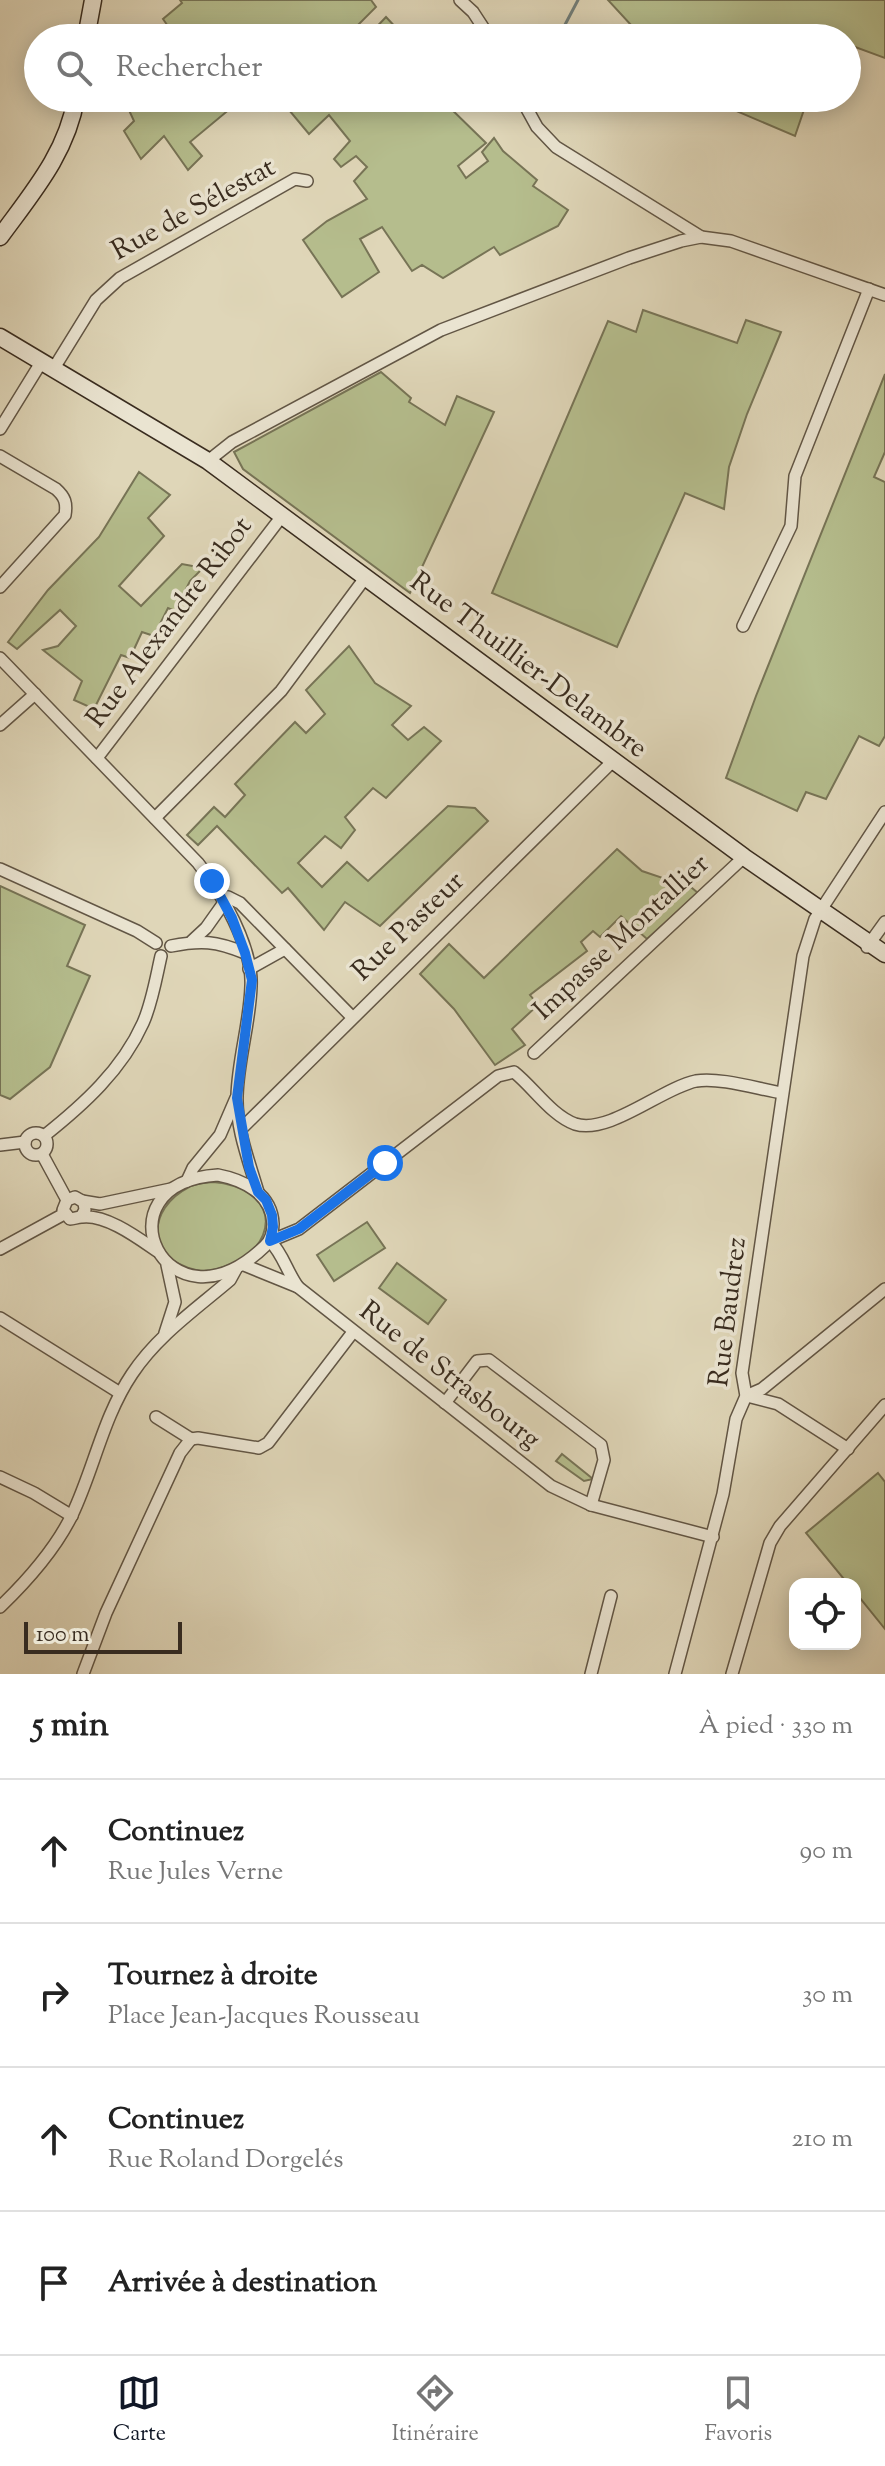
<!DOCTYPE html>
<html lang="fr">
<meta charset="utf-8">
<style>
body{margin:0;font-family:"Sorts Mill Goudy",serif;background:#f2f2f2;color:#222}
.controls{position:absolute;right:24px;bottom:24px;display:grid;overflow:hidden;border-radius:16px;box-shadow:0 4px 20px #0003}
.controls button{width:72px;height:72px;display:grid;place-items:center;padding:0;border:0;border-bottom:2px solid #e0e0e0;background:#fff;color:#222;font:40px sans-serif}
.scale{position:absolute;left:24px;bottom:20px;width:158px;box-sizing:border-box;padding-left:8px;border:4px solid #392c1f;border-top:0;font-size:22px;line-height:28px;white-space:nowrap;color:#392c1f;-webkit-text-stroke:6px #eae4d1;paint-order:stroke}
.stop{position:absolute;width:24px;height:24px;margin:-18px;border:6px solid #1a73e8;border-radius:50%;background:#fff}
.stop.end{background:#1a73e8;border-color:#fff;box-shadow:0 2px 8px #0008}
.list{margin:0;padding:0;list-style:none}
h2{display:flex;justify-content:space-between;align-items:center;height:104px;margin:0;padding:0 32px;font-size:34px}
h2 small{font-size:26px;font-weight:400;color:#767676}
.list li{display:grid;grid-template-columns:52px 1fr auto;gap:24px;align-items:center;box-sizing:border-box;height:144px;padding:0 32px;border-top:2px solid #e0e0e0}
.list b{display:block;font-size:30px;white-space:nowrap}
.list p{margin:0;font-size:26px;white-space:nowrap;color:#767676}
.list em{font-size:26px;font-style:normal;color:#767676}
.icon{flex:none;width:44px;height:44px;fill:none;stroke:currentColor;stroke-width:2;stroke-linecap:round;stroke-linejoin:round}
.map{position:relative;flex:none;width:885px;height:1674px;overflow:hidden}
.search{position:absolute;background:#fff;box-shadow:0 4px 20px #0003;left:24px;right:24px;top:24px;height:88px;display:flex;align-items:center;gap:20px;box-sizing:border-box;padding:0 28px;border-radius:44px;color:#767676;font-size:30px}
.sheet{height:680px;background:#fff}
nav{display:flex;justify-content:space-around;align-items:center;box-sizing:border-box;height:112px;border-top:2px solid #e0e0e0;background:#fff;font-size:22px;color:#767676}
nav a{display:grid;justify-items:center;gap:4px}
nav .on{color:#111827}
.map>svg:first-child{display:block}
.green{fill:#b5bd8d;stroke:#777456;stroke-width:2}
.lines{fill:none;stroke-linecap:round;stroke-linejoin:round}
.stream{stroke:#727f7b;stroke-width:3}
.street-casing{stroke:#625645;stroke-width:14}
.secondary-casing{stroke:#392c1f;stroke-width:19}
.street{stroke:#eae4d1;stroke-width:11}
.secondary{stroke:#eae4d1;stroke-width:16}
.route{stroke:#1a73e8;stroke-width:10}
.labels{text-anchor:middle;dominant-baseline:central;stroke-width:7;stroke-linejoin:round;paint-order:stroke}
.street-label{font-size:28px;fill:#392c1f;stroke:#eae4d1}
</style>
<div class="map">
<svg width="885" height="1674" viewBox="0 0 885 1674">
<rect width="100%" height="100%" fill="#dfd6b8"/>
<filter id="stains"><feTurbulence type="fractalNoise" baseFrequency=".0025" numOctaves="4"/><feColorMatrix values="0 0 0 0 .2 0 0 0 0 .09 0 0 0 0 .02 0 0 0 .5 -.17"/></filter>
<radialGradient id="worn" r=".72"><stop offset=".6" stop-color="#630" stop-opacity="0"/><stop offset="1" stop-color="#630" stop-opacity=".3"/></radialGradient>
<g class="green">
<path d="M180,0H371L376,7L350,33L355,38H165L172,32L163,19L182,3Z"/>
<path d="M608,0H885V58L847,44V38H643Z"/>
<path d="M386,17L400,32L394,38H366Z"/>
<path d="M140,98H243L190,142L202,156L188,170L164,136L141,159L124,131L134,121L128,108Z"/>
<path d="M279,98H448L444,102L486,143L458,166L466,178L488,161L482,152L494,138L503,151L537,180L533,186L568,210L558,226L500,255L494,247L443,278L422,265L412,271L382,227L360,239L379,272L342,297L303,240L327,221L367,199L354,181L367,167L356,156L341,167L334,159L350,141L329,115L309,134Z"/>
<path d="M706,98H808L795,136Z"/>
<path d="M643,310L737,343L746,320L781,332L747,414L729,467L724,509L685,493L617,647L492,593L608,321L636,332Z"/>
<path d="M381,372L411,398L409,402L445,425L457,396L494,412L410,593L243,469L234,452Z"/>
<path d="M885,374V452L874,477L885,482V736L879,746L859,736L826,799L806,792L797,811L726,778L756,696Z"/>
<path d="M139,472L170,495L148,518L164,536L119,586L141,606L182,564L203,568L190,581L175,611L168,608L154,636L142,632L130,658L121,655L94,709L74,700L82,681L43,650L58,646L76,626L60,610L17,649L8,642L48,590L99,537Z"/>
<path d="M349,646L375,683L411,706L392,725L408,740L424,727L441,741L386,798L373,788L345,817L355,830L341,848L325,836L298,863L322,887L347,862L368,881L448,806L475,808L488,821L380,926L345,902L324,930L288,888L282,893L217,826L198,845L187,835L214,807L225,817L245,795L235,784L295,722L306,733L325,714L306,690Z"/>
<path d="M617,849L642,871L663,878L670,885L679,877L698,893L647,939L621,916L600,937L593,931L581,942L587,951L530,995L538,1005L512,1029L525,1045L495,1065L454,1009L420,974L449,944L484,978Z"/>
<path d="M0,886L85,925L67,966L90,976L50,1067L10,1099L0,1095Z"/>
<path d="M213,1182C240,1183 276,1202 263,1235C255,1256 218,1275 196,1270C146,1259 146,1209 189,1187C196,1183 205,1183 213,1182Z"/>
<path d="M367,1222L385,1248L334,1281L317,1255Z"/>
<path d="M397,1263L446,1300L428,1324L379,1288Z"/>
<path d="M562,1454L593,1479L584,1481L556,1461Z"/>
<path d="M878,1473L885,1482V1629L855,1592V1584H848L806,1533Z"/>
</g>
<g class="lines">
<path class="stream" d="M558,38L578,0"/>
<g class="street-casing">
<g id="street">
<path d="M460,0L473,12L490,38"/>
<path d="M521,98L537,127L556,147L701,237"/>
<path d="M54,368L96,300L120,278L295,179L307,181"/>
<path d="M0,429L42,361"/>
<path d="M0,456L56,489C65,497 67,503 65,515L0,587"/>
<path d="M208,461L232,442L441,330L629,258L681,241L701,237L731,241L885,295"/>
<path d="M743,626L791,526L795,476L869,289"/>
<path d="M0,658L198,863C221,892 253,947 251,986C250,1023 238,1059 237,1096C236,1129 249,1161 258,1192"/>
<path d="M0,725L35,694"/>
<path d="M97,758L282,516"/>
<path d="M155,818L281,691L365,578"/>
<path d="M0,869L137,931L156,943"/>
<path d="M192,941L206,928L228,897L240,903L352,1017"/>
<path d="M171,946C201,940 216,941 245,953"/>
<path d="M867,947L885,922"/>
<path d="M249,969L285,949"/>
<path d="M534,1053L744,857"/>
<path d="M241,1129L613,761"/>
<circle cx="36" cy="1144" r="11"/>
<path d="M44,1136C83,1105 122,1070 143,1023C152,1003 156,978 161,956"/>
<path d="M0,1145L25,1142"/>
<path d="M42,1154L67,1200"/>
<path d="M218,1175C244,1180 272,1194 273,1224C273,1232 271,1240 265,1246C166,1342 93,1183 218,1175Z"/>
<path d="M187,1181L193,1168L220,1135L236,1098"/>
<path d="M82,1201L100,1204L171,1189"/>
<path d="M81,1217L85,1210L84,1202L75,1197L67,1200L63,1210L70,1219C74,1219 77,1217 82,1217C106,1214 138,1238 157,1251"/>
<path d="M0,1249L64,1214"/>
<path d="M244,1265L298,1287C287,1272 283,1254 270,1241L299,1229L498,1076L514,1072C534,1088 551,1115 575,1124C609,1135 662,1088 696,1081C720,1077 758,1089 782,1093"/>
<path d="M298,1287L551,1486L591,1505L713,1537"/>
<path d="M0,1318L120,1393"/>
<path d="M165,1333L175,1302L167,1265"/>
<path d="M746,1396L762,1389L885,1289"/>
<path d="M747,1396L778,1404L848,1449"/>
<path d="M445,1403L477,1361L489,1360L601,1445L604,1460L591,1505"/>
<path d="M156,1417L191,1439"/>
<path d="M191,1439L198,1438L259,1448L268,1443L353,1332"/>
<path d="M0,1477L34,1493L72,1516"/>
<path d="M0,1607C28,1580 55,1550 72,1515C94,1469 103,1417 132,1374C157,1336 196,1309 230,1280L236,1269"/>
<path d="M83,1674L106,1613L180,1453L191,1439"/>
<path d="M591,1674L611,1596"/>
<path d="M675,1674L723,1494L736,1419L746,1396L742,1373L803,956L815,919L885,812"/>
<path d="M732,1674L770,1543L780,1526L885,1405"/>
</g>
</g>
<g class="secondary-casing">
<g id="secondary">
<path d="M86,38L93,0"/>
<path d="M0,237C32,193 67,153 76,98"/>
<path d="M0,337L208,461L744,857L885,954"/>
</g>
</g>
<use href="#street" class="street"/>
<use href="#secondary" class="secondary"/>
</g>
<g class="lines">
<path class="route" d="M212,881L232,918L245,953L252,980L237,1098L249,1167L258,1192L266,1200L272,1215L273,1227L270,1241L299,1229L385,1163"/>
</g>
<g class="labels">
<g class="street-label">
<text transform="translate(194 210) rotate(-29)">Rue de Sélestat</text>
<text transform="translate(170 623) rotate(-53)">Rue Alexandre Ribot</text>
<text transform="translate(528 666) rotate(37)">Rue Thuillier-Delambre</text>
<text transform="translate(409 927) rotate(-44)">Rue Pasteur</text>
<text transform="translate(622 938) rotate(-43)">Impasse Montallier</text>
<text transform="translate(729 1312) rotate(-83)">Rue Baudrez</text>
<text transform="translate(449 1376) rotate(38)">Rue de Strasbourg</text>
</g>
</g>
<rect width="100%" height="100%" filter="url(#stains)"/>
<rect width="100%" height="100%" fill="url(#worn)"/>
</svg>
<div class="controls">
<button><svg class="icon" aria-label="locate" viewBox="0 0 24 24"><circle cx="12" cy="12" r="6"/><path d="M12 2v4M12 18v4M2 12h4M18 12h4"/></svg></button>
</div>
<div class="scale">100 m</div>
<div class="stop" style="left:385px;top:1163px"></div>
<div class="stop end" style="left:212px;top:881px"></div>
<div class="search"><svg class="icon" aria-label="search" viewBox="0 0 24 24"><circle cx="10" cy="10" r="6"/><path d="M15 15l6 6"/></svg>Rechercher</div>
</div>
<section class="sheet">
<h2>5 min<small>À pied · 330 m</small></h2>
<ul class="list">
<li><svg class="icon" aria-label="ahead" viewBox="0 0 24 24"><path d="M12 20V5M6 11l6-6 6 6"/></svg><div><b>Continuez</b><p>Rue Jules Verne</p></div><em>90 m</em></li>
<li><svg class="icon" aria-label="right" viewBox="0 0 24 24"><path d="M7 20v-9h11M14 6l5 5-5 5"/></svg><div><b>Tournez à droite</b><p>Place Jean-Jacques Rousseau</p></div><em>30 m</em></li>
<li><svg class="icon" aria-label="ahead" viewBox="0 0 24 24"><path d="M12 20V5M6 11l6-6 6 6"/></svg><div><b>Continuez</b><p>Rue Roland Dorgelés</p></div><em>210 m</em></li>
<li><svg class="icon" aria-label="arrive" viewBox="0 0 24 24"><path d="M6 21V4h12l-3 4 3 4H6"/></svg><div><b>Arrivée à destination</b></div></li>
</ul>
</section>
<nav>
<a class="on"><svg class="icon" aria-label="map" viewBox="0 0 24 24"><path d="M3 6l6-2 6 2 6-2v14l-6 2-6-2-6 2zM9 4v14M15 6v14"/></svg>Carte</a>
<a><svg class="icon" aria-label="directions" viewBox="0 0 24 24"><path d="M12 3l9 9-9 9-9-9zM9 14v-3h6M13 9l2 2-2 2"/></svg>Itinéraire</a>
<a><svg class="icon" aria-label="saved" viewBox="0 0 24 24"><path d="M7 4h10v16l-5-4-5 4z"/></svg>Favoris</a>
</nav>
